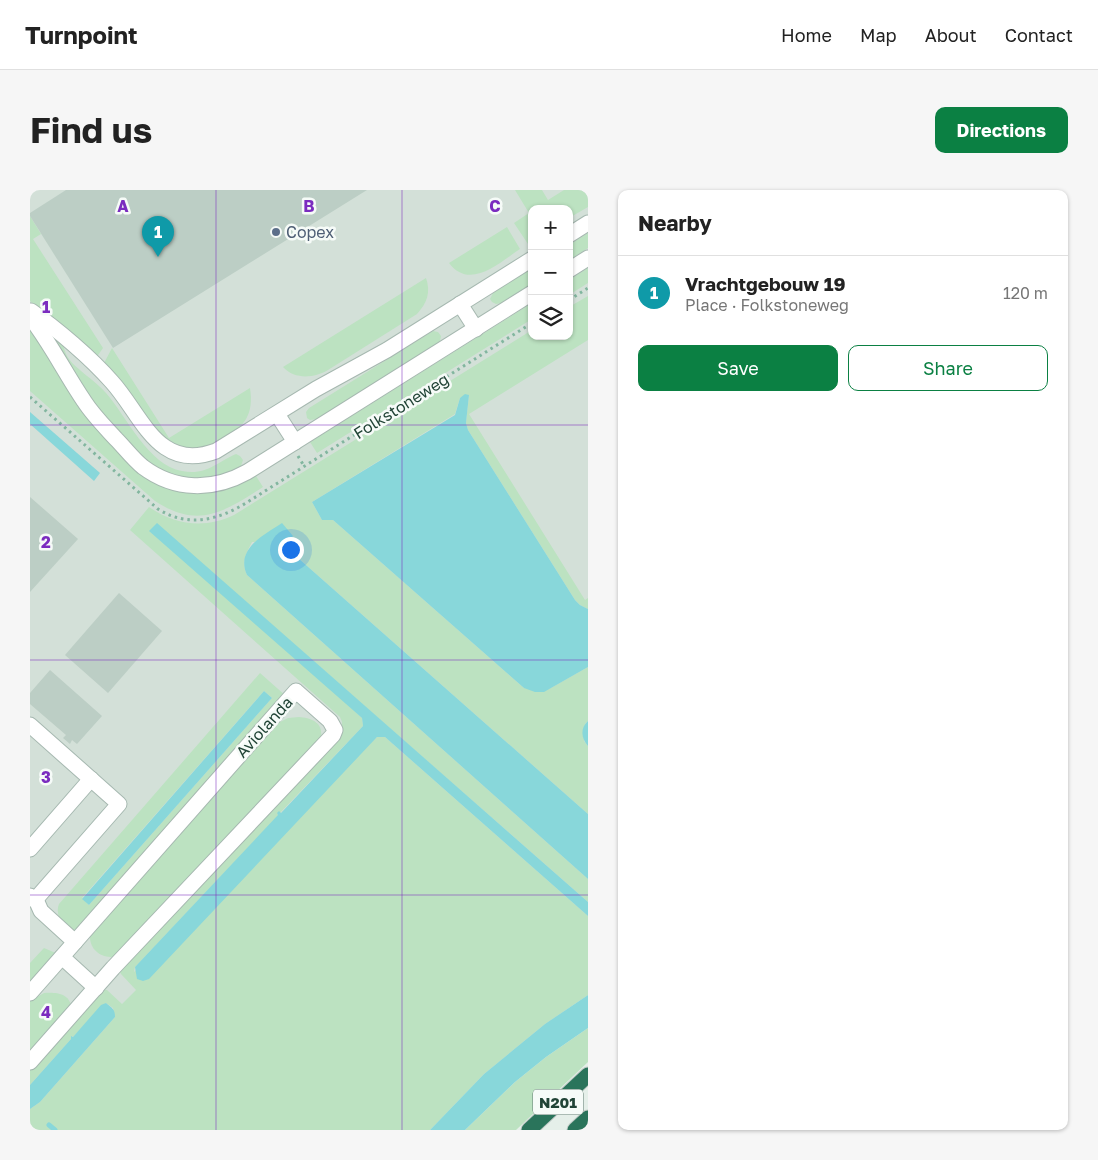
<!DOCTYPE html>
<meta charset="utf-8">
<style>
body{margin:0;font-family:"Golos Text",sans-serif;background:#f6f6f6;color:#222}
.controls{position:absolute;right:15px;top:15px;display:grid;overflow:hidden;border-radius:10px;box-shadow:0 1px 4px #0004}
.controls button{width:45px;height:45px;display:grid;place-items:center;padding:0;border:0;border-bottom:1px solid #e0e0e0;background:#fff;color:#222;font:25px sans-serif}
.you{position:absolute;left:260px;top:359px;width:18px;height:18px;margin:-12px;border:4px solid #fff;border-radius:50%;background:#1a73e8;box-shadow:0 0 0 8px #1a73e833}
.badge{display:grid;place-items:center;width:32px;height:32px;border-radius:50%;background:#0b8043;color:#fff;font-size:16px;font-weight:700}
.pin{position:absolute;translate:-50% -41px;filter:drop-shadow(0 1px 2px #0008)}
.pin::after{content:'';position:absolute;top:26px;width:18px;height:15px;background:inherit;clip-path:polygon(0 0,100% 0,50% 100%)}
.list{margin:0;padding:0;list-style:none}
h2{display:flex;justify-content:space-between;align-items:center;height:65px;margin:0;padding:0 20px;font-size:21px}
h2 small{font-size:16px;font-weight:400;color:#767676}
.list li{display:grid;grid-template-columns:32px 1fr auto;gap:15px;align-items:center;box-sizing:border-box;height:75px;padding:0 20px;border-top:1px solid #e0e0e0}
.list b{display:block;font-size:19px;white-space:nowrap}
.list p{margin:0;font-size:16px;white-space:nowrap;color:#767676}
.list em{font-size:16px;font-style:normal;color:#767676}
.actions{display:flex;gap:10px;padding:15px 20px}
.actions a{flex:1;padding:11px 0;border:1px solid #0b8043;border-radius:10px;text-align:center;font-size:18px;color:#0b8043}
.actions .main{background:#0b8043;color:#fff}
.icon{flex:none;width:28px;height:28px;fill:none;stroke:currentColor;stroke-width:2;stroke-linecap:round;stroke-linejoin:round}
.map{position:relative;flex:none;width:558px;height:940px;overflow:hidden;border-radius:10px}
header{display:flex;align-items:center;gap:30px;box-sizing:border-box;height:70px;padding:0 25px;background:#fff;border-bottom:1px solid #e0e0e0}
header strong{font-size:24px}
nav{display:flex;gap:28px;margin-inline-start:auto;font-size:18px}
.intro{display:flex;align-items:center;justify-content:space-between;box-sizing:border-box;height:120px;padding:0 30px}
h1{margin:0;font-size:35px}
.button{padding:12px 22px;border-radius:10px;background:#0b8043;color:#fff;font-size:18px;font-weight:700}
main{display:flex;gap:30px;padding:0 30px}
aside{flex:1;background:#fff;border-radius:10px;box-shadow:0 1px 4px #0004}
.map>svg:first-child{display:block}
.built{fill:#d3e0d8;fill-rule:evenodd}
.green{fill:#bce2c1;fill-rule:evenodd}
.water{fill:#88d7da}
.lines{fill:none;stroke-linecap:round;stroke-linejoin:round}
.stream{stroke:#88d7da;stroke-width:5}
.building{fill:#bccec5}
.minor-casing{stroke:#a6b8b0;stroke-width:17}
.highway-casing{stroke:#c1cbc7;stroke-width:17}
.path{stroke:#82b69f;stroke-width:3;stroke-dasharray:2.5 4;stroke-linecap:butt}
.minor{stroke:#fff;stroke-width:15}
.highway{stroke:#2a745b;stroke-width:15}
.grid{fill:none;stroke:#7b2cbf;stroke-width:1;stroke-opacity:0.55}
.service-dot{fill:#5c6f8a;stroke:#f6fbf8;stroke-width:2}
.labels{text-anchor:middle;dominant-baseline:central;stroke-width:5;stroke-linejoin:round;paint-order:stroke}
.shield{fill:#f6fbf8;stroke:#617b70;stroke-width:1}
.shield-label{font-size:15px;font-weight:bold;fill:#214436}
.service-label{font-size:16px;fill:#4e5e75;stroke:#f6fbf8;text-anchor:start}
.street-label{font-size:16px;fill:#214436;stroke:#f6fbf8}
.grid-label{font-size:16px;text-anchor:middle;font-weight:bold;fill:#7b2cbf;stroke:#f6fbf8;stroke-width:5;stroke-linejoin:round;paint-order:stroke}
</style>
<header>
<strong>Turnpoint</strong>
<nav><a>Home</a><a>Map</a><a>About</a><a>Contact</a></nav>
</header>
<div class="intro"><h1>Find us</h1><a class="button">Directions</a></div>
<main>
<div class="map">
<svg width="558" height="940" viewBox="0 0 558 940">
<rect width="100%" height="100%" fill="#e5efe9"/>
<path class="built" d="M0,0H558V805L540,817L454,884L400,940H0ZM502,19H539V146H502Z"/>
<g class="green">
<path d="M485,0H512L518,10L534,0H558V17L539,28V19H502V52L498,54L484,33L499,23Z"/>
<path d="M0,26L11,44L3,49L73,158L66,168L0,111Z"/>
<path d="M477,37L490,59C470,72 440,101 419,73Z"/>
<path d="M558,43V58L539,70V55Z"/>
<path d="M502,78V94L471,113L466,114L462,112L460,109L463,103Z"/>
<path d="M558,78V93L539,105V90Z"/>
<path d="M396,88C401,102 397,113 387,124L298,180C284,188 265,190 253,177Z"/>
<path d="M558,106V150L439,224L555,410L558,408V419L550,415L545,410L438,240L436,233L439,205L430,208L425,224L282,312L292,330H303L494,498L519,499L558,477V531L555,534L554,551L558,556V624L259,360L257,357V352H222C216,364 211,372 217,385L558,689V712L127,334L332,528L333,536L250,623H247L249,625L105,777L104,782L347,547H355L558,726V805L515,834L454,884L400,940H0V919L10,912L85,827L83,818L76,813L43,847L42,846L41,849L0,895V879L72,800H77L92,814L106,800L91,784L89,780L312,540V532L310,527L100,340L119,317C145,335 175,339 204,325L502,140V146H539V117Z"/>
<path d="M502,113V129L287,263L280,252Z"/>
<path d="M0,138L52,218L155,302C182,306 203,299 226,286L233,297C195,321 169,340 125,311L0,201Z"/>
<path d="M403,141L408,142L411,146L410,151L406,154L287,229L280,230L277,228L276,222L279,218Z"/>
<path d="M21,146L32,151C34,157 35,164 39,169C46,179 67,192 76,203C97,227 118,275 152,281C176,286 187,272 206,264L210,266L213,270L211,276L191,285L170,289L146,287L121,276L72,227Z"/>
<path d="M82,158L139,248L220,198C224,224 215,236 194,249C186,254 179,258 169,259C153,259 142,253 129,244L73,175Z"/>
<path d="M230,483L256,506L47,740C35,739 24,726 29,714ZM234,501L242,508L59,715L52,708Z"/>
<path d="M269,527C281,528 293,532 291,547L87,766C72,770 59,760 60,745L246,534L258,528Z"/>
<path d="M14,758L28,764L0,796V773Z"/>
<path d="M14,803C25,802 40,803 41,817L0,865V811Z"/>
<path d="M558,838V872L486,940H435L485,892L516,867Z"/>
</g>
<g class="water">
<path d="M435,204L439,205L436,233L438,240L545,410L550,415L558,419V477L514,502H505L494,498L303,330H292L282,312L425,225L430,208Z"/>
<path d="M0,222L70,283L64,291L0,234Z"/>
<path d="M127,333L558,712V726L355,547H347L119,789L113,791L107,789L105,777L248,625L247,623L249,621L251,623L333,536L332,528L119,341Z"/>
<path d="M252,333L263,346L257,352V357L259,360L558,624V689L217,385C205,359 234,345 252,333Z"/>
<path d="M234,501L242,508L59,715L52,709Z"/>
<path d="M558,531V556C551,548 550,538 558,531Z"/>
<path d="M558,805V838L516,867L485,892L435,940H400L454,884L515,834Z"/>
<path d="M76,813C82,818 85,819 85,827L10,912L0,919V895L41,849V846L43,847L71,815Z"/>
</g>
<g class="lines">
<path class="stream" d="M19,935L25,940"/>
</g>
<g class="building">
<path d="M36,0H337L83,158L0,26V23Z"/>
<path d="M0,307L48,349L0,402Z"/>
<path d="M89,403L132,441L78,503L35,465Z"/>
<path d="M20,480L72,526L47,554L42,550L40,554L33,548L36,545L0,514V503Z"/>
</g>
<g class="lines">
<g class="minor-casing">
<g id="minor">
<path d="M539,45L558,33"/>
<path d="M539,80L558,68"/>
<path d="M430,114L446,139"/>
<path d="M1,121C27,139 61,168 82,192C112,225 128,283 186,261L286,199L357,160L502,69"/>
<path d="M0,127C21,154 35,183 54,211C63,225 75,237 86,249C95,258 103,269 113,277C145,301 183,301 217,282L502,103"/>
<path d="M247,224L265,252"/>
<path d="M0,535L89,614L5,710"/>
<path d="M0,659L61,589"/>
<path d="M0,706L7,712L11,721L45,752"/>
<path d="M32,767L66,798"/>
<path d="M0,803L266,501L300,531L305,540L303,545L83,778L0,872"/>
</g>
</g>
<g class="highway-casing">
<g id="highway">
<path d="M499,940L558,885"/>
<path d="M545,940L558,928"/>
</g>
</g>
<g class="path">
<path d="M539,110L558,98"/>
<path d="M0,207L128,319C158,338 188,330 216,313L502,133"/>
<path d="M268,266L274,276"/>
</g>
<use href="#minor" class="minor"/>
<use href="#highway" class="highway"/>
</g>
<path class="grid" d="M186,0V940M372,0V940M0,235H558M0,470H558M0,705H558"/>
<circle class="service-dot" cx="246" cy="42" r="5"/>
<g class="labels">
<rect class="shield" x="503" y="899.5" width="50" height="25" rx="4"/>
<g class="shield-label">
<text x="528" y="912">N201</text>
</g>
<g class="service-label">
<text x="256" y="42">Copex</text>
</g>
<g class="street-label">
<text transform="translate(371 216) rotate(-32)">Folkstoneweg</text>
<text transform="translate(234 537) rotate(-48)">Aviolanda</text>
</g>
</g>
<g class="grid-label">
<text x="93" y="22">A</text>
<text x="279" y="22">B</text>
<text x="465" y="22">C</text>
<text x="16" y="123">1</text>
<text x="16" y="358">2</text>
<text x="16" y="593">3</text>
<text x="16" y="828">4</text>
</g>
</svg>
<div class="controls">
<button>+</button>
<button>−</button>
<button><svg class="icon" aria-label="layers" viewBox="0 0 24 24"><path d="M12 4l9 5-9 5-9-5zM3 14l9 5 9-5"/></svg></button>
</div>
<div class="you"></div>
<div class="pin badge" style="left:128px;top:67px;background:#0f9aa8">1</div>
</div>
<aside>
<h2>Nearby<small></small></h2>
<ul class="list">
<li><span class="badge" style="background:#0f9aa8">1</span><div><b>Vrachtgebouw 19</b><p>Place · Folkstoneweg</p></div><em>120 m</em></li>
</ul>
<div class="actions"><a class="main">Save</a><a>Share</a></div>
</aside>
</main>
